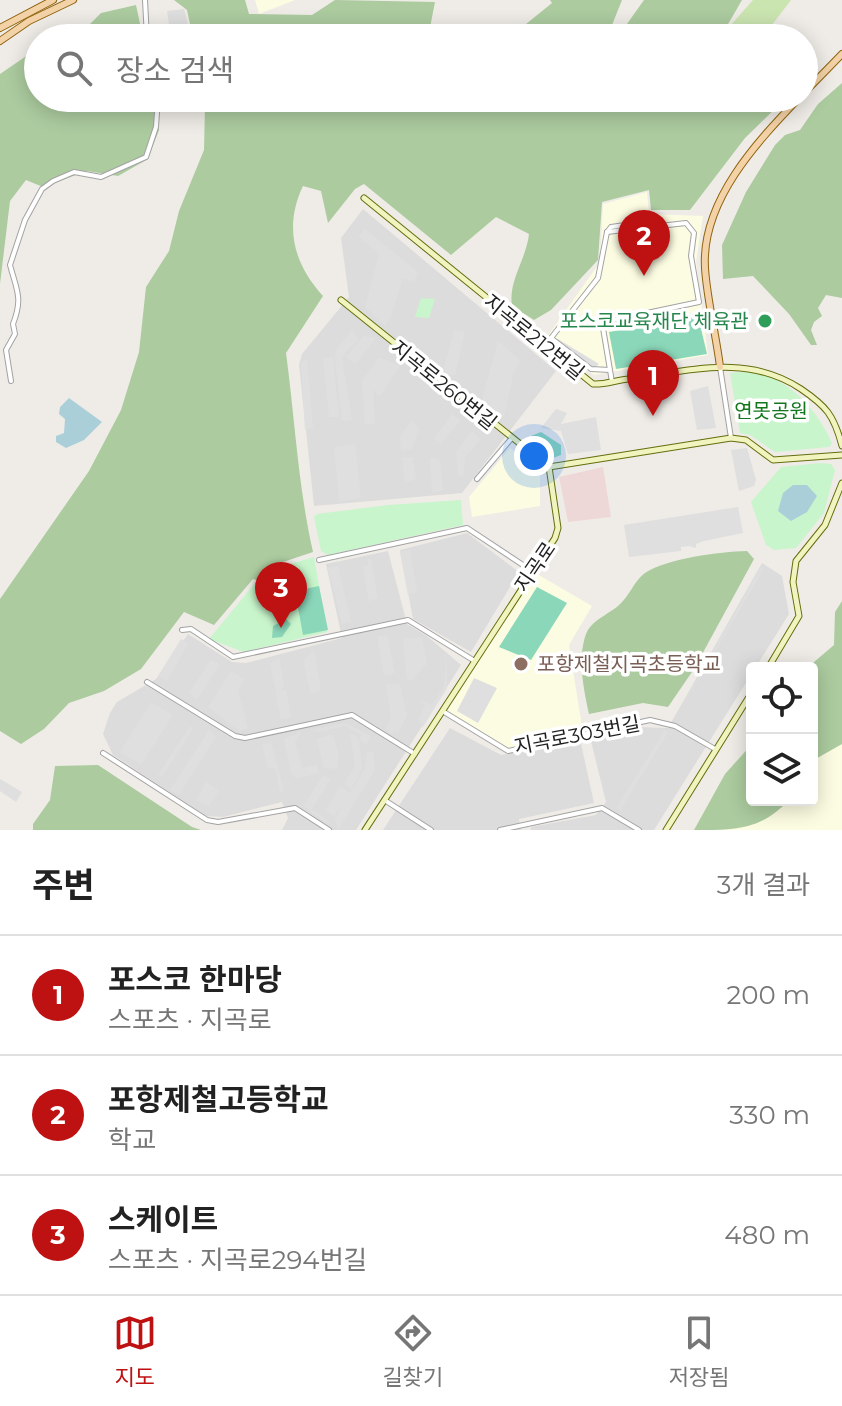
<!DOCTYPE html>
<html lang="ko">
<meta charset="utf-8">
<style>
body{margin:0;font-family:Montserrat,"Noto Sans KR",sans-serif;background:#f6f6f6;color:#222}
.controls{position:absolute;right:24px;bottom:24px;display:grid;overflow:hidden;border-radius:8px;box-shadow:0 4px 20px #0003}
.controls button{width:72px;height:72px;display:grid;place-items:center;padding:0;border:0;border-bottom:2px solid #e0e0e0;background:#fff;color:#222;font:40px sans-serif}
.you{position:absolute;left:534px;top:456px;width:28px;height:28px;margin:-20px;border:6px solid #fff;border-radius:50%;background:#1a73e8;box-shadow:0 0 0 12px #1a73e833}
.badge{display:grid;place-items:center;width:52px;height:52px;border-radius:50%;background:#be1112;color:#fff;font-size:26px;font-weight:700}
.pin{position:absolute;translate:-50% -66px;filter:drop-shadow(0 2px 4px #0008)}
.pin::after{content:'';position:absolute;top:42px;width:28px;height:24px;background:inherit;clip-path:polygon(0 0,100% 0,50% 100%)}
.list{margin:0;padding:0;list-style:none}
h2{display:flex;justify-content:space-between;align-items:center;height:104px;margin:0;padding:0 32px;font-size:34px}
h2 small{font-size:26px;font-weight:400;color:#767676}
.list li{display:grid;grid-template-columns:52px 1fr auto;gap:24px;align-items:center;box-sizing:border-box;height:120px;padding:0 32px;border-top:2px solid #e0e0e0}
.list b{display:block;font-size:30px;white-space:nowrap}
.list p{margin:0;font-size:26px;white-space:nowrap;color:#767676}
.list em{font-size:26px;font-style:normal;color:#767676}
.icon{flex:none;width:44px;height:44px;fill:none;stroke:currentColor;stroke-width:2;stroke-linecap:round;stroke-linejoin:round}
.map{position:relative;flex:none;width:842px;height:830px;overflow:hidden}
.search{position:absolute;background:#fff;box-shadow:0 4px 20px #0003;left:24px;right:24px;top:24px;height:88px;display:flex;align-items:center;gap:20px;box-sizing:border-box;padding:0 28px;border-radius:44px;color:#767676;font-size:30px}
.sheet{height:464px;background:#fff}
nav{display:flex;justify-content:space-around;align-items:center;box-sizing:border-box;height:112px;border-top:2px solid #e0e0e0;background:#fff;font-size:22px;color:#767676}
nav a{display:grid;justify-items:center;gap:4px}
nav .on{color:#be1112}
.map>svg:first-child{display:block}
.residential{fill:#dddcdc}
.commercial{fill:#eed8d7}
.education{fill:#fcfce2}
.grass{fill:#cbe5b1}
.forest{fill:#accb9f}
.park{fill:#c8f5cb}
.pitch{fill:#8bd7ba}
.parking{fill:#dfdfdf}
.water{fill:#abcfd9}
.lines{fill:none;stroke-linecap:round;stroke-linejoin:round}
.street-casing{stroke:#a3a3a3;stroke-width:6}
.secondary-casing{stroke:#646e0e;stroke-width:7}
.primary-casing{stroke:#8e630d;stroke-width:8}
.street{stroke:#fff;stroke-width:4}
.secondary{stroke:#f2f4bf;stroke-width:5}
.primary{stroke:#f4d2a7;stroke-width:6}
.leisure-dot{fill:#2e9e5b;stroke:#fff;stroke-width:3}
.education-dot{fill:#8d6e63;stroke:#fff;stroke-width:3}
.labels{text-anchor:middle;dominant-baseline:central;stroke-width:7;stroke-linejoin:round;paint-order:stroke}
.leisure-label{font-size:20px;fill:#27864d;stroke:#fff;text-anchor:end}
.street-label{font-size:20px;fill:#1f1f1f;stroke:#fff}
.park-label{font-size:20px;fill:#15761d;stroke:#fff}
.education-label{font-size:20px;fill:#785e54;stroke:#fff;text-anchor:start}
</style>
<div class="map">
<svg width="842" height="830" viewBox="0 0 842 830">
<rect width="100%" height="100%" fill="#efece7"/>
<g class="residential">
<path d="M363,209L556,371L462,493L314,506L299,365L302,354L349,297L341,238Z"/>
<path d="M467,533L519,572L471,652L413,619L400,550Z"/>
<path d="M388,551L407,624L427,636L461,665L356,830H282L288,818L282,802L223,817L206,816L113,755L103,734L110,713L117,702L156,679L188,634L232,662L246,663L342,638L326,564Z"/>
<path d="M762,563L782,576L789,614L654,830H531V827L596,815L606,802L590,737L636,727L668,728Z"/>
<path d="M450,728L501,755L580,739L594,803L519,819L521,830H383Z"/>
</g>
<path class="commercial" d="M603,467L611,517L568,522L559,477Z"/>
<g class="education">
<path d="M255,0H295L259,14Z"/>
<path d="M647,192L649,214L703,216L696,262L708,355L594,375L545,340L600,262L603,204Z"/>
<path d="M510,448L540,471V506L472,517L469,497Z"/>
<path d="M532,571L592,606L569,645L583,733L508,751L444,712Z"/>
<path d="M842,672V830H723L752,800H812V704Z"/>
</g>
<path class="grass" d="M753,0H791L762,38H750L730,26Z"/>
<g class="forest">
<path d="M174,0H245L249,14L312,15L335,0L435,2L428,38H269L214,29H191L187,10Z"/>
<path d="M550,0H622L608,35L615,38H490L510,37L552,3Z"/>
<path d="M644,0H742L720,38H617Z"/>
<path d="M136,5L143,38H82L81,33L101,13Z"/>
<path d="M38,48V98H153L159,130L148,159L118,176L87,171L43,187L26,180L10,201L0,284V74Z"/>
<path d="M842,83V298L826,295L818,308L822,316L814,322L811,330L817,345H811L789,314L753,276L723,279L722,245L746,192L775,145L785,135L800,130L818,104Z"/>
<path d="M235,98L317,101L786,98L745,138L690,210H651L649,190L602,202L598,260L551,310L534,320L512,306C508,281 526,260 529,234L496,217L451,255L364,184L355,189L328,223L321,191L303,186C284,226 293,263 323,296L286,353C295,420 298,486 313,552L283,562L268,584L253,579L214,625L184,612L141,669L104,691L69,703L44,729L21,744L0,731V599L89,471L121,410L139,352L146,287L169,251L179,211L204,150L205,106L227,107Z"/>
<path d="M747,551L754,559L694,669L668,707L643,703L589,714C584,690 577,659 586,634C591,621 607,615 618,606C629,597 634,581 645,573C668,558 719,552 747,551Z"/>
<path d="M842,601V744L812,761V668H807L834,645L835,612Z"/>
<path d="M752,744V800H789C761,830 735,830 694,830L725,774Z"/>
<path d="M98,765L192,827L201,830H33V824L50,800L55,766Z"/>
</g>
<g class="park">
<path d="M421,298L435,299L429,318L415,317Z"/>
<path d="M730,373C777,365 814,403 832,443L829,447L775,452L750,435L740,433Z"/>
<path d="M820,463L831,464L835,470L824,513L796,548L774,550L766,545L751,502L781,467Z"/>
<path d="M461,500L463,525L328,555L321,551L314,517L317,514L388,505Z"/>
<path d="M314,557L327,632L244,652L209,639L255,583L269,590L283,566Z"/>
</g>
<g class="pitch">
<path d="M698,316L707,354L616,369L609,332Z"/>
<path d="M541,432L561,445V455L553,458L532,442L531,436Z"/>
<path d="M319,586L328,630L303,635L295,591Z"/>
<path d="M537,587L567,603L531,660L499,647Z"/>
<path d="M286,619L291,624L282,637L272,638L273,626Z"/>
</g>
<g class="parking">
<path d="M184,9L190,32L231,33V38H171L167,11Z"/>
<path d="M365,229L418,272L414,282L403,278L391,317L385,326L365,307L379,254L358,236Z"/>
<path d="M352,330L359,339L342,357L352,420L342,421L335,359L336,350Z"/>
<path d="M454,330L465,331L455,376L445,374L444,368Z"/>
<path d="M363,336L376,338L355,364L346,357Z"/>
<path d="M558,339L599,364L592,370L584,368L553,345Z"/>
<path d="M498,341L521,361L514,371L504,417L481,403Z"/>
<path d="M333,357L339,417H329L323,358Z"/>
<path d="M379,358L401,365L379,397L373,389L375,423L365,425L362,380Z"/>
<path d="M307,359L313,428L305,430L301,362Z"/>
<path d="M708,386L716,428L697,430L690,391Z"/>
<path d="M556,409L567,413L561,424L596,417L601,450L568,454L561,431L541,428Z"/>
<path d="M452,414L461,420L441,444L434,438Z"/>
<path d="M411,421L419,428L412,449L401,451L400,437Z"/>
<path d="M472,431L481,439L465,458L464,476L458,475L456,452Z"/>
<path d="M355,444L361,498L339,502L334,447Z"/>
<path d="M747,448L756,480L754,486L739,491L731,450Z"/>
<path d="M413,457L416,480L405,482L402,458Z"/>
<path d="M430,458L440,460L443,491L432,492Z"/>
<path d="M738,507L743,533L704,541L696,544V548L689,546L681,547V551L629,557L624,525Z"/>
<path d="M410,550L417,592L408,595L400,552Z"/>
<path d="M368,559H371L378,598L369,602L363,566L368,565Z"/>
<path d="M338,566L351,622L342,624L328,568Z"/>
<path d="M761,567L764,569L676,717Z"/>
<path d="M387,635L395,673L384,675L377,637Z"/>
<path d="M422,637L427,664L411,681L407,679L403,639Z"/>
<path d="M181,639L188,644L167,681L158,676Z"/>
<path d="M314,650L321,690L311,694L303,661Z"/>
<path d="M446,652L447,688L423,727L418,719L425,705L418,698L432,705L444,686Z"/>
<path d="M279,658L284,684L281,690H286L291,717L281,720L270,663Z"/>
<path d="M211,659L220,665L197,700L189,693Z"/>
<path d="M231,671L244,679L238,691L248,728L240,732L208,707Z"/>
<path d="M474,678L497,688L478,723L457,711Z"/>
<path d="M400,683L407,715L398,733L394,731L393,735L385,730L391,717L386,685Z"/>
<path d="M151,702L173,715L141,765L120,752Z"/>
<path d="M345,723L371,736L367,745L360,740L361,735L345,726L316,732L315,729Z"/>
<path d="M190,726L193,729L162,777L158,775Z"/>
<path d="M209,730L216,737L179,795L170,790Z"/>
<path d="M665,730L668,733L620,810L617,807Z"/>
<path d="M302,731L295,742L302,768L317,765L319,773L296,779L291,773L284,739Z"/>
<path d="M350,733L359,738L362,768L352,789L344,784L355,765Z"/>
<path d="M333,734L339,757L337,769L324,768L317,739Z"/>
<path d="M271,742L284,791L280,793L275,768H268L262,745Z"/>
<path d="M373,751L375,770L338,830L335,819L343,804L334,816L325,811L340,786L350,793L364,770L367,753Z"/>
<path d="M323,775L331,779L312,809L330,822L328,824L303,806Z"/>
<path d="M0,779L22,792L16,802L0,791Z"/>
<path d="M206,782L219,791L208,807L196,800Z"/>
</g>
<g class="water">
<path d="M69,398L102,422L84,440L66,448L56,442V436L64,433L65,419L59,414L60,407Z"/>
<path d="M793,485H807L817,496L807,512L791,521L778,511L783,493Z"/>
</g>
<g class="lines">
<g class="street-casing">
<g id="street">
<path d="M145,0L147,38"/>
<path d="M607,232L686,223L694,233L691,256L699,302L609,321L603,328L612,382"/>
<path d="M607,232L598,278L551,338L591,369L610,370"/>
<path d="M607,232L611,227L646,222L654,225"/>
<path d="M720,367L731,438"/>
<path d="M11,381L6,350L15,334L13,324C23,298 17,291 10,265L25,220L42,189L53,181L74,172L101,177L146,157L156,127L158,98"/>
<path d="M477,479L511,439"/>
<path d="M319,560L467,528L532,571"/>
<path d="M182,630L191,629L233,657L408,620L473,660"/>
<path d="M147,682L235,736L245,738L352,715L415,754"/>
<path d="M444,712L508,751L650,720L675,726L715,749"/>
<path d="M103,753L207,820L218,822L295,808L329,830"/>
<path d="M386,801L431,830"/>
<path d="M500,830L602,808L639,830"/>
</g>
</g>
<g class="secondary-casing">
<g id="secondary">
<path d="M364,198L593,384C604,385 617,380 629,379C689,371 747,353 801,389C826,406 834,415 842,446"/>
<path d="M341,300L549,467"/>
<path d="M549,467L731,438L746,440L773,460L842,455"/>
<path d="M768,668L799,616L793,582L796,561L825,525L842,483"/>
<path d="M365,830L555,538L558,528L549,467"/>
<path d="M666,830L752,692"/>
</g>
</g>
<g class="primary-casing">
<g id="primary">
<path d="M0,28L53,0"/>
<path d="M0,41L29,21L73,0"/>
<path d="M804,93L842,54"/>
<path d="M720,367C716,334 707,300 705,268C701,201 757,142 799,98"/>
</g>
</g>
<use href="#street" class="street"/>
<use href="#secondary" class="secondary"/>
<use href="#primary" class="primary"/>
</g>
<circle class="leisure-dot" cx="765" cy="321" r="8"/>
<circle class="education-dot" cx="521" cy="664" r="8"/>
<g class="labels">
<g class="leisure-label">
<text x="749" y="321">포스코교육재단 체육관</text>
</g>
<g class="street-label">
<text transform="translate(534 337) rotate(39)">지곡로212번길</text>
<text transform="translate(444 385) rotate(39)">지곡로260번길</text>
<text transform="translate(535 567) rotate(-56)">지곡로</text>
<text transform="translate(577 735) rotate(-11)">지곡로303번길</text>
</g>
<g class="park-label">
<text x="771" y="411">연못공원</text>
</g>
<g class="education-label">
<text x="537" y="664">포항제철지곡초등학교</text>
</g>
</g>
</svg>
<div class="controls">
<button><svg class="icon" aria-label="locate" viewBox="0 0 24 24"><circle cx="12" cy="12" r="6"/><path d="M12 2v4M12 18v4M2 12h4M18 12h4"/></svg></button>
<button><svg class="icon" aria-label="layers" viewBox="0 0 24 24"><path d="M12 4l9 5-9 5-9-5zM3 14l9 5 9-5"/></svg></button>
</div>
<div class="you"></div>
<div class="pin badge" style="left:653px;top:416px">1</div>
<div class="pin badge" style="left:644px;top:276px">2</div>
<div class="pin badge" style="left:281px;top:628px">3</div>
<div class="search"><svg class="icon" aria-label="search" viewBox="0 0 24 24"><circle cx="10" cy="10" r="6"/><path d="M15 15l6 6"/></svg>장소 검색</div>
</div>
<section class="sheet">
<h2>주변<small>3개 결과</small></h2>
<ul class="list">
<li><span class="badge">1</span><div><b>포스코 한마당</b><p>스포츠 · 지곡로</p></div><em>200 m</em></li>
<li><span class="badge">2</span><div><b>포항제철고등학교</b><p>학교</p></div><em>330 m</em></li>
<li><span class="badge">3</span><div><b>스케이트</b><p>스포츠 · 지곡로294번길</p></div><em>480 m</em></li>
</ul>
</section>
<nav>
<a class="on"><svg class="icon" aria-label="map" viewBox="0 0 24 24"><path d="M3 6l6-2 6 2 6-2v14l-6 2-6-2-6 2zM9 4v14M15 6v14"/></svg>지도</a>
<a><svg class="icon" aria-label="directions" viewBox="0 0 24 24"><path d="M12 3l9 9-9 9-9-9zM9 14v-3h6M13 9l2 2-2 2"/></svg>길찾기</a>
<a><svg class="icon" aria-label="saved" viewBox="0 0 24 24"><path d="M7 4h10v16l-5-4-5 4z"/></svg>저장됨</a>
</nav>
